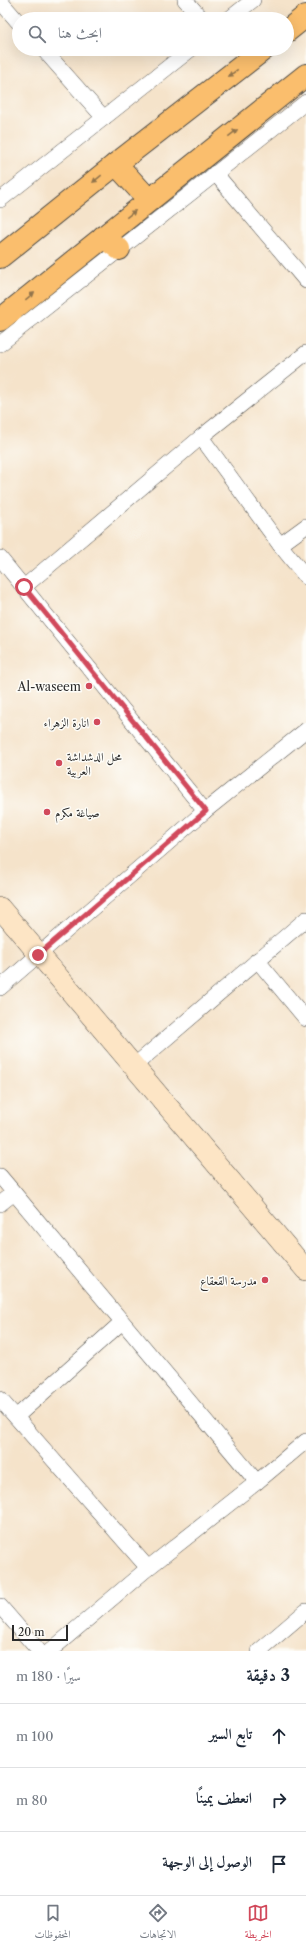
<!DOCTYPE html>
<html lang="ar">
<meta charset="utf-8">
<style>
body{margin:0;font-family:"Libre Caslon Text",Amiri,serif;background:#f6f6f7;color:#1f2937;direction:rtl}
.scale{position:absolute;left:12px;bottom:10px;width:56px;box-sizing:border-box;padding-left:4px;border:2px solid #2b2b2b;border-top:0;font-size:11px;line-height:14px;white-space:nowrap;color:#2b2b2b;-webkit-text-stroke:3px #fdfcf7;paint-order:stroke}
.stop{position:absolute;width:12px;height:12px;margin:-9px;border:3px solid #d1495b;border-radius:50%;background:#fff}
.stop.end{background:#d1495b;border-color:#fff;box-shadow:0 1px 4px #0008}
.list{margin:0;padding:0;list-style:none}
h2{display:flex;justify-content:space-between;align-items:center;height:52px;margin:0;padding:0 16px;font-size:17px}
h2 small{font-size:13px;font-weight:400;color:#747a83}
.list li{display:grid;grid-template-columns:26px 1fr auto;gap:12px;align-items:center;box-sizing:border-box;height:64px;padding:0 16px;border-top:1px solid #e0e1e3}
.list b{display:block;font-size:15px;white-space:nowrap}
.list em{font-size:13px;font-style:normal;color:#747a83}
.icon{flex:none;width:22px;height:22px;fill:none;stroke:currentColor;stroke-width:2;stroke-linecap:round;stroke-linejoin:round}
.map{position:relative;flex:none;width:306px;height:1651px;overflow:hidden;direction:ltr}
.search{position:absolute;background:#fff;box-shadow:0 4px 16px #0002;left:12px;right:12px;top:12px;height:44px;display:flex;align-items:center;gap:10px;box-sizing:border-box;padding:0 14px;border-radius:22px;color:#747a83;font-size:15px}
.sheet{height:244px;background:#fff}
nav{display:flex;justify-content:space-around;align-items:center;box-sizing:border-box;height:56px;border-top:1px solid #e0e1e3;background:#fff;font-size:11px;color:#747a83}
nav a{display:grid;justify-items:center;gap:2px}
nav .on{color:#d1495b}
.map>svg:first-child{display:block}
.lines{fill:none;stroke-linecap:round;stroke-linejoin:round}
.street-casing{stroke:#494743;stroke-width:16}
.secondary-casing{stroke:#494743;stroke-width:22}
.primary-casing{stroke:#494743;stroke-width:24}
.street{stroke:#fff;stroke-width:15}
.secondary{stroke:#fde5c5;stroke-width:21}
.primary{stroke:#fabe6d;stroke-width:22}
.oneway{fill:#92744c}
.route{stroke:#d1495b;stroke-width:5}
.poi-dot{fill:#d1495b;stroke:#fdfcf7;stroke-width:1.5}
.labels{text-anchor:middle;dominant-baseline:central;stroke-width:3;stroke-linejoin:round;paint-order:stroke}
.poi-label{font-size:12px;fill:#2b2b2b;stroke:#fdfcf7;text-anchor:end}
</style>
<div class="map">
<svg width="306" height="1651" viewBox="0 0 306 1651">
<rect width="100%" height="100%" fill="#fdfcf7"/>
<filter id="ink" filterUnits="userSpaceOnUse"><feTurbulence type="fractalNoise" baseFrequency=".025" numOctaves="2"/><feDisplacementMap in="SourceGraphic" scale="8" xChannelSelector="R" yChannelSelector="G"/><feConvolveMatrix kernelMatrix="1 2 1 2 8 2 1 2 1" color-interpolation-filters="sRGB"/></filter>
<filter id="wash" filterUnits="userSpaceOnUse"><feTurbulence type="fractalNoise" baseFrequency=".012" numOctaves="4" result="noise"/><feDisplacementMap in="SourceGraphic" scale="16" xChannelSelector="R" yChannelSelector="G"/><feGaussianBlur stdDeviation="0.9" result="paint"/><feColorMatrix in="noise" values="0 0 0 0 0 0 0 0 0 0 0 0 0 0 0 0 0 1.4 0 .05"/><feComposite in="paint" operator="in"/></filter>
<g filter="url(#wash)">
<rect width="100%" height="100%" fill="#f5e3ca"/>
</g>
<g filter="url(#ink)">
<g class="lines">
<g class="street-casing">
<g id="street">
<path d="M185,0L202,19"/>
<path d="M0,1L19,23"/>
<path d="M229,19L253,0"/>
<path d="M43,49L104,118"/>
<path d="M215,173L306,281"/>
<path d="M0,200L191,49"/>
<path d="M0,344L306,102"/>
<path d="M201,437L280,545L306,577"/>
<path d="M280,545L306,526"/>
<path d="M0,558L205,811"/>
<path d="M24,587L201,437L306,353"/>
<path d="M257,960L306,1019"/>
<path d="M0,988L205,811L306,730"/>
<path d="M134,1066L306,919"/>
<path d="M0,1176L257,1482"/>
<path d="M0,1204L14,1193"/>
<path d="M0,1399L148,1568"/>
<path d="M16,1417L122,1322"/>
<path d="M0,1606L39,1651"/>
<path d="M50,1651L148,1568L257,1482L306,1441"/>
<path d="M259,1651L306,1611"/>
</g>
</g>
<g class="secondary-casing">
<path id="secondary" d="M0,908L306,1270"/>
</g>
<g class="primary-casing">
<g id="primary">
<path d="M287,31L306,16"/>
<path d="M116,164L149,200"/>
<path d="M103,237L119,249"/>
<path d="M0,257L116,164L264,49"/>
<path d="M0,320L306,75"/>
</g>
</g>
<use href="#street" class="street"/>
<use href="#secondary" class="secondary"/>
<use href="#primary" class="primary"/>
</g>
<defs><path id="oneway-solid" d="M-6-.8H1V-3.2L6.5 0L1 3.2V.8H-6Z"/></defs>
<g class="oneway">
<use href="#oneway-solid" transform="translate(233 73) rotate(142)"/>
<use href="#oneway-solid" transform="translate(233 133) rotate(-38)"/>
<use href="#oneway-solid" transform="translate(97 179) rotate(141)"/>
<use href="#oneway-solid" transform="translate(131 214) rotate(-38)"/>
<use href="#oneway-solid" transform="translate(30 296) rotate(-39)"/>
</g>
</g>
<g class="lines" filter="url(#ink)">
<path class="route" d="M24,587L206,811L38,955"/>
</g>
<g class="poi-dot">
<circle cx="89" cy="686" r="4"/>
<circle cx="97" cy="722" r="4"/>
<circle cx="59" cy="763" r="4"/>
<circle cx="47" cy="812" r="4"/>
<circle cx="265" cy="1280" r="4"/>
</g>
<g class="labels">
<g class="poi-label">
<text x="81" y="686">Al-waseem</text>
<text x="89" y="722">انارة الزهراء</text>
<text x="67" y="756" text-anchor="start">محل الدشداشة<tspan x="67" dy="14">العربية</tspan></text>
<text x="55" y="812" text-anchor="start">صياغة مكرم</text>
<text x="257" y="1280">مدرسة القعقاع</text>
</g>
</g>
</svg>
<div class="scale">20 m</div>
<div class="stop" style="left:24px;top:587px"></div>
<div class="stop end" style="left:38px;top:955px"></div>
<div class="search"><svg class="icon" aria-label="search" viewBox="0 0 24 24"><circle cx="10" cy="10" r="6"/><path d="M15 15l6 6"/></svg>ابحث هنا</div>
</div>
<section class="sheet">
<h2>3 دقيقة<small>سيرًا · 180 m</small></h2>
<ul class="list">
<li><svg class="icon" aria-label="ahead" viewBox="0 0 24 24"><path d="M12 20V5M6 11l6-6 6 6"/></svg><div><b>تابع السير</b></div><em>100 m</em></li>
<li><svg class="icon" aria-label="right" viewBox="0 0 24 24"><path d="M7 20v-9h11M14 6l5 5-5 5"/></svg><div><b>انعطف يمينًا</b></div><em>80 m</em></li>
<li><svg class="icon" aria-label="arrive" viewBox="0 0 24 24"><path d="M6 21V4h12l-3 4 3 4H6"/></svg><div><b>الوصول إلى الوجهة</b></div></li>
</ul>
</section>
<nav>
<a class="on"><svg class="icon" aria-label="map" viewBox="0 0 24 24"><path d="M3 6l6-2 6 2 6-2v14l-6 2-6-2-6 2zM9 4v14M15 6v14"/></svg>الخريطة</a>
<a><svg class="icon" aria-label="directions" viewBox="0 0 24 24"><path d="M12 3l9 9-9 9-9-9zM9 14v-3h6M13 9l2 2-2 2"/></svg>الاتجاهات</a>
<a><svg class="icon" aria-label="saved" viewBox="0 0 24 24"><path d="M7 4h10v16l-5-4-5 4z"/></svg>المحفوظات</a>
</nav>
